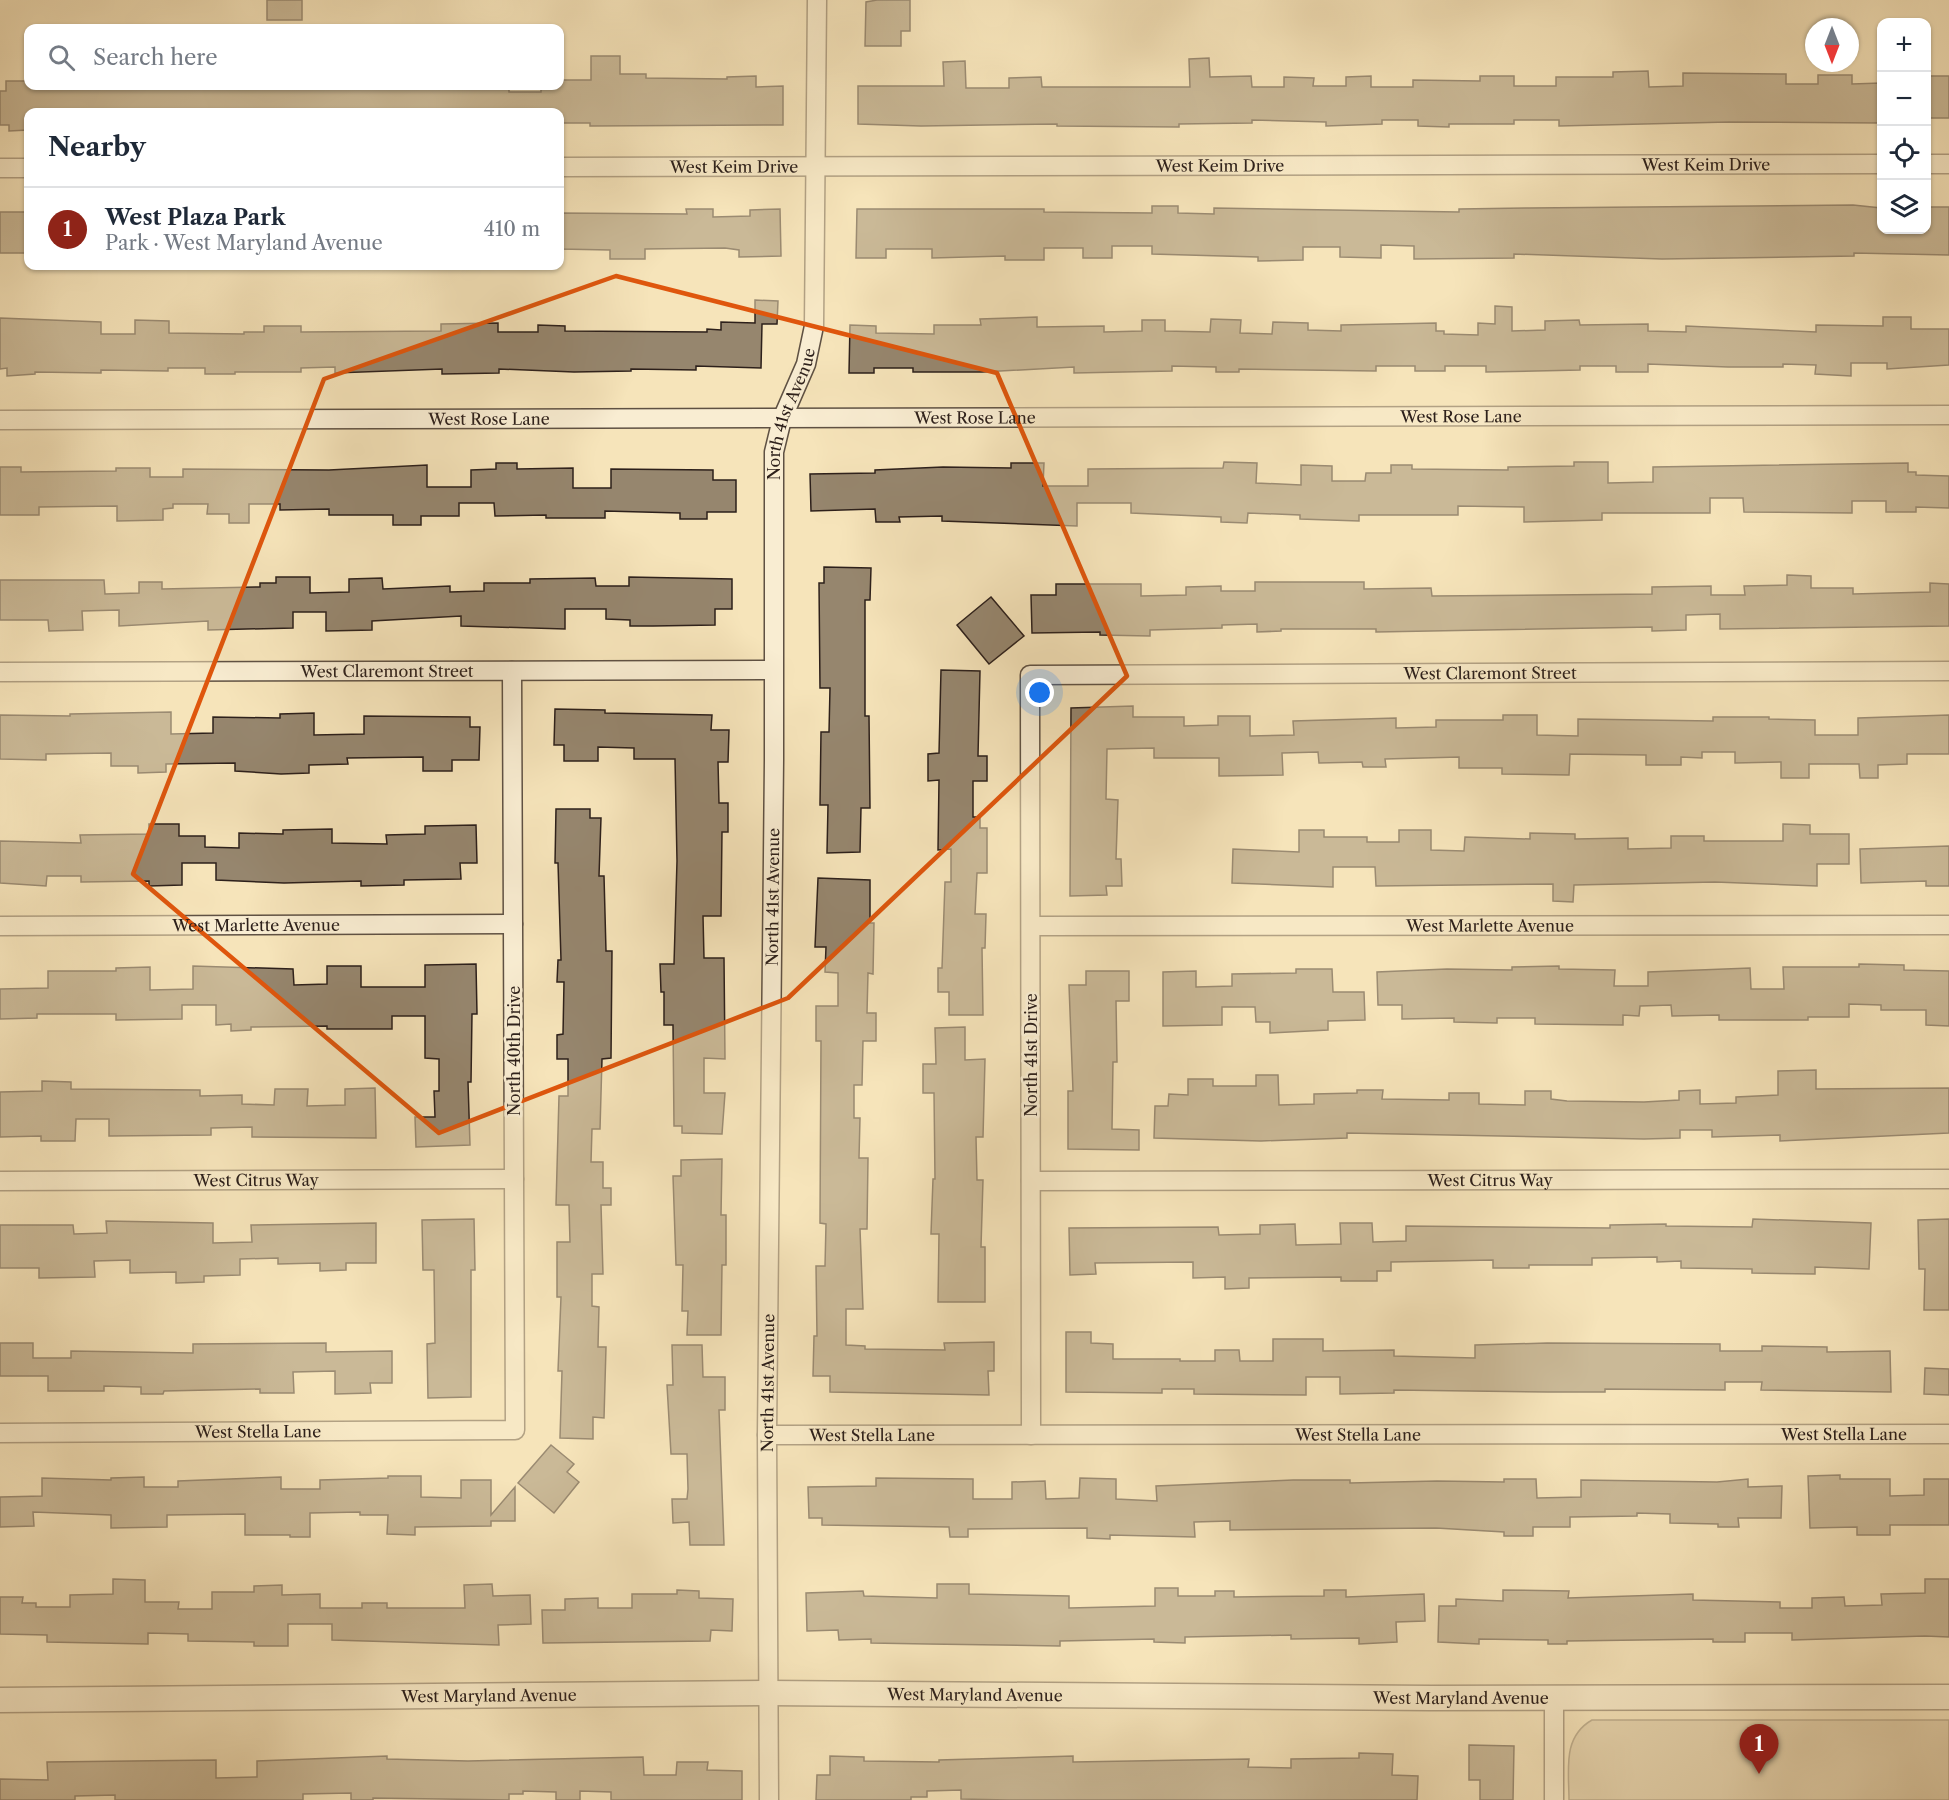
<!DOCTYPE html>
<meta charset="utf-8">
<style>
body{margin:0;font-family:"Libre Caslon Text",serif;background:#f6f6f7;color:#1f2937}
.controls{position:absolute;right:18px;top:18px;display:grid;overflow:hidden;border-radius:12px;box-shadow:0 2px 4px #0004}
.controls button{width:54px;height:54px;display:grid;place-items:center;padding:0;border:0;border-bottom:2px solid #e0e1e3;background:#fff;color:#1f2937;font:30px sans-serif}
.compass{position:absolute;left:1805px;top:18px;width:54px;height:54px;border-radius:50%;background:#fff;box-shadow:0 2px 4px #0004;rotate:180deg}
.you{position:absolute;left:1040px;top:693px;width:21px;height:21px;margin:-15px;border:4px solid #fff;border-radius:50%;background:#1a73e8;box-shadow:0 0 0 9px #1a73e833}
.badge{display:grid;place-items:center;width:39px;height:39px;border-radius:50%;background:#8f2418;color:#fff;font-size:20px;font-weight:700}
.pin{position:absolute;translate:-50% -50px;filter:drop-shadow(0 2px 3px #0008)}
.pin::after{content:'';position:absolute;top:32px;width:21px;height:18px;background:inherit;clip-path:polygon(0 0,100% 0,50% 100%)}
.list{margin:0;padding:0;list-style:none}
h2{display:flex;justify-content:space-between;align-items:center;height:78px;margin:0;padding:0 24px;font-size:26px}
h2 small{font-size:20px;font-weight:400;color:#747a83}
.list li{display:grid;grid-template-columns:39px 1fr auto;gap:18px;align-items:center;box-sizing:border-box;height:84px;padding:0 24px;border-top:2px solid #e0e1e3}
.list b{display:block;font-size:22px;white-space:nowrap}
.list p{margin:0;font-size:20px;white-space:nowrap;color:#747a83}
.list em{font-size:20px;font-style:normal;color:#747a83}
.icon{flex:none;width:33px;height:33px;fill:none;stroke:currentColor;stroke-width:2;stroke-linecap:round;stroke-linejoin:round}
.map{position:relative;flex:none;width:1949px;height:1800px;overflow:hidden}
.search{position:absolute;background:#fff;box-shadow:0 2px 4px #0004;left:24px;top:24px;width:540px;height:66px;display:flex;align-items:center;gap:15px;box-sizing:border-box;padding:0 21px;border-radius:12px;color:#747a83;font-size:22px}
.panel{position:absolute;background:#fff;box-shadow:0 2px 4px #0004;left:24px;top:108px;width:540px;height:162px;border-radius:12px}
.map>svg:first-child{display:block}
.green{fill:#d4c39f;stroke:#80725d;stroke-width:1.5}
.building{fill:#96866e;stroke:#2d201b;stroke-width:1.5}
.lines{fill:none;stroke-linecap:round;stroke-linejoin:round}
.minor-casing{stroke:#5f5143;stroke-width:21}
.tertiary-casing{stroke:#5f5143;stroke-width:27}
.minor{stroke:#f9edd2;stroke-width:18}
.tertiary{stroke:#f9edd2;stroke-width:24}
.marked{fill:none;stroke:#df560d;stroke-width:4.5;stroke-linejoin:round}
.labels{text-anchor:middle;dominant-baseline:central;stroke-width:5;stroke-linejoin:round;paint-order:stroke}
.street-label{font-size:16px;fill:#2d201b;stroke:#f9edd2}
</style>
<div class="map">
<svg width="1949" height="1800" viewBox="0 0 1949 1800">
<rect width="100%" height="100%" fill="#f6e4ba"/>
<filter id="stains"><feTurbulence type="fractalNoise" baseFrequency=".00333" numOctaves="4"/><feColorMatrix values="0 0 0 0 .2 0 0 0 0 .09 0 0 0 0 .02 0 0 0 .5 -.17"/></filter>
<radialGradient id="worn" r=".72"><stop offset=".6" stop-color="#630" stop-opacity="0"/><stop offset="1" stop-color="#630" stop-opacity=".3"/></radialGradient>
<path class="green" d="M1592,1720H1949V1800H1569C1569,1770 1562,1737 1592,1720Z"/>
<g class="building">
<rect x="267" y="0" width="35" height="20"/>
<path d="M877,0H910V31H901V46H865L866,2Z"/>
<path d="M591,56H620V74H646V78L727,79V77L756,76V87L783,86V125L590,126V123H560V112H28V130L9,131V125H0V91H6V81H28V86L169,87L306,86L345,89L346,86H483V88L509,87V92H541V86H560V80H591Z"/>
<path d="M1209,58L1210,77L1251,76L1252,87H1284V77L1314,78L1313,86H1346V77L1371,76V87H1413V80L1480,81V76H1514V86H1556V77H1613V72L1648,71L1649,87L1683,86V73L1786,74V84H1818V75H1852V84L1881,83V123L1729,122L1559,126V120H1514V124H1449V127L1418,126V120H1382V124L1326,126V122L1252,120V123L1179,124V127L1057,126V124L921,126L858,124V86H944L943,62L965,61L966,88H1009V78L1041,77L1042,87H1190L1189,59Z"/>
<rect x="1930" y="76" width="19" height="42"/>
<path d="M1853,205L1881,208V230H1928L1927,207H1949V255L1854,253V256L1662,259L1514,254V258L1414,259V246L1381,245V258L1340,257V247H1303V260L1258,261V257L1152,254V246H1112V258H1083V248H1044V260H1005V256L932,258V249H886V258H856L857,209H1044V212L1152,213V206H1178V213L1214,214V208L1459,212V209L1529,208Z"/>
<path d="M686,209H713V217L750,216V210L780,209L781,256L739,257V250L725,248L645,249V259H610V250L560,249V213L687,214Z"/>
<rect x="0" y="212" width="28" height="41"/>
<path d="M755,300L778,301L777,324H762L761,368L696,366V370L631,369V371L574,372L499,369V373L442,374V369L335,373V367L301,368V372H235V374H205V368H168V371L101,370V373L35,372V374L7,376V368L0,369V318L101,322V334H135V320L169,321V333L244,334V332H264V326H301V332L441,331V324L498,323V332H538V325L565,326V331L707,332V329L721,330V322L755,323Z"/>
<path d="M1495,306L1512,307V331L1545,330V321L1579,320L1580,325L1648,324V331L1686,332V326L1816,332V325L1883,326V317H1911V329H1949V365L1887,369V363H1851V376L1815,374L1816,365L1783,364V367H1728L1648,364V372H1616V366H1580V370L1486,372V366H1445V371H1415V366H1376V371L1239,369V372H1216V367L1172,366V371L1074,373V367L982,372H913V368H874V373H849L850,325L876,326V333L934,334V325H981L980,319L1037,317V327L1104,326V332L1142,331V320H1165V331L1210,332L1211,319L1241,320L1240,333L1272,334L1273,322L1308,323V330L1341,331V325L1436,323V331H1444V334L1478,335V323L1495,324Z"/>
<path d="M1224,462L1257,463L1256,483L1301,485V465L1332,466V481H1365L1366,473H1391V465H1412V469L1508,470V467L1574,466V462H1608V483L1653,482V467L1908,463V472H1916V475L1949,476V508L1916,507V512H1886V501H1852V513L1744,512L1743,498H1710V513H1602V520L1524,522V507L1458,506V515H1359V521L1300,519V515L1248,513L1247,523L1221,522V517L1131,513V503H1077V526L942,521V516L899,517L900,522H876L875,509L811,511L810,474L875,473V470L943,467L1011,468V463H1044L1043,486H1088V469L1223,468Z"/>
<path d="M496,463H517V469L573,468V488H611V469L713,470V480H736V512H707V519H680V513L605,511V518H546V515L495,516L494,503H459V516H421V525H393V515H329V509L280,510V504H249V523H229V514H207L208,504H173V508L163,509V520L117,521V506L39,507V515H0V467H21V472L116,471V468H150V477H183V469L329,470L427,465V487H471V470L496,469Z"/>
<path d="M824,567L871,568L870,600H865V716H869L870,808H861L860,852L827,853L828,805H820L821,732H829L830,688H820L819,583H824Z"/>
<path d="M1787,575L1811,576V588H1853V594L1930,592V583L1949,584V626L1720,629V614L1686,615V630L1652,631V627L1376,632V629H1281V631L1257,632V624L1222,625V628L1150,630V636L1100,635V632L1032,633L1031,595H1056V584H1141V596L1186,595V587L1221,586V591H1255V582H1364V589L1431,588L1432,596L1652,594V587L1711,586V595H1745L1744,586L1787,585Z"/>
<path d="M276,577H310V593L349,592V579L382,578L383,589L450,586V592L484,591V583H530V579L595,578L596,586H629V577L732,579V609H715V625L653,626H630V620L606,619V609H565V629L461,626V616L372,621V630L326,631V612H293V628L208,630V621L119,626V610L82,611L83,630L49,631L48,620H0V580H104L105,594L139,593V582H162V589L260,587V583H276Z"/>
<path d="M991,597L1024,636L989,664L957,625Z"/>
<path d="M941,670L980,671L978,756H987V781H973V817H980V828H987V873H977L975,914H986L985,948H982L983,1015H949V992H938V968H942L945,882H951V849L938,850L939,780L928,781V754L939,753Z"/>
<path d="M1133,706V717H1184V726L1218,725V716H1250V736L1294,735L1293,721L1396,718V728L1436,727V720H1503V715H1537V735L1578,736V719L1713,721V717H1769V719L1815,720V735H1858V718L1949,715V754H1907V764L1878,765V778H1860L1859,764H1809V778H1781V762L1735,763V752H1702V758L1681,757V765H1646V755L1570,754L1569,775L1502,774V768H1459V757L1385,759L1386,767H1363L1362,762L1319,763L1318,752L1282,753L1283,775L1219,776V758H1154V748L1107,749L1106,799L1118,800L1116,859H1121L1122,886H1106L1107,895L1070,896L1071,708Z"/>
<path d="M555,709L605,710V713L712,715L711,730H729L728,762H718L719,803H728V832H722L721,916H703L704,958H724L725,1059L704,1058V1093H725L722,1134L682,1133V1126H674L673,1025H664V992H661L660,964H674L677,861L675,759H634V748L598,747V761H564V745H554Z"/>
<path d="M171,712V734L213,733V717L280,718V714L314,713V735L364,734V716L470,717V727H480L479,760H452V771H423V757L347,758L348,764L309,765V773L281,774L235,771V763L166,764V772L138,773V766H111V753L46,754V760L0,759V715L70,716V714Z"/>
<path d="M556,809H590V818H601L599,876H604L606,951H612L611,1058L602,1059L600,1129H592L591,1162H603V1188H611V1205H601L603,1274H592V1306L599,1307L598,1347H606L604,1418L593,1417V1439L560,1438L562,1371H558L561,1297H557V1242H570L569,1205H556L559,1096H568V1059H557V1035L563,1034L564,982H557L558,960H561L558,863H555Z"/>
<path d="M149,824H179V836H205V847L239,848V833L283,834V830L332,829V843L387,844L386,835L425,834V826L476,825L477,863H460L461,879L404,880V885L361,886V881L284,883L216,880V863H182V885L149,886V881L81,882V876H47L46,886L0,883V841L81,843L80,835L149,834Z"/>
<path d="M1783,824L1810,825V834H1849V864H1817V886L1715,882L1574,885L1573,902L1553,901V884L1376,886L1375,867H1333V887L1232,883L1233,849L1299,852V830H1324V837H1367V842H1399V830H1431V850L1464,851L1465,837L1530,839V833L1575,834V839L1628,838V849L1671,848V836H1704V841H1783Z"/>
<path d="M1949,846V886H1926V881L1861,883L1860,849Z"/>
<path d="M818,878L870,880V923H874L873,974L868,973L867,1013H876V1041H863L862,1085H854V1118H860L859,1158H868L867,1229H860L863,1309H846V1345L865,1346V1349L945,1350L944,1343L994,1342V1371H988L989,1395L830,1392V1376H813L814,1336H817L816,1266H825L826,1224L820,1223L821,1041H816V1006H838V973L825,972L826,947H815Z"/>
<path d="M476,964L477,1014H472L471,1082H468L470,1145L416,1147L415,1117H435L434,1091H439V1059L425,1058V1016H392V1029H327V1026L251,1027V1030L231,1031V1024L216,1025V1005H182V1019L116,1020V1014H37V1018L0,1019V989L48,988V971H116V968L150,967V990L193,989V966L293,969L294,985L327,984V966H361V987H425V965Z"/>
<path d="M1859,964L1904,965V970L1949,971V1026L1926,1025V1010H1881V1005L1849,1004V1017H1808V1020H1719V1015L1672,1016L1671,1005L1640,1006L1639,1016L1623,1015V1025L1535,1024V1018H1497V1023L1454,1022V1018L1402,1019V1005H1378L1377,972L1447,969L1512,970V967L1559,966V969L1615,970L1614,986H1648V972L1750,968L1751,989H1784L1783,967H1859Z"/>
<path d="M1296,969H1332L1333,992H1364L1365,1020L1328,1021V1030L1270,1033V1022H1256L1255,1007H1222V1025L1163,1026V972L1196,971V987L1232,986V974L1296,973Z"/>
<path d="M1086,971H1129V1001H1116L1117,1062H1113L1112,1129L1139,1130V1150L1068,1149V1091H1073L1069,985H1086Z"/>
<path d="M965,1027V1060L985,1059L983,1137H976L977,1180H983L981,1247H985V1302H938L939,1234H931L933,1179H935L934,1093H923V1064H936L935,1028Z"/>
<path d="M1816,1070V1089L1949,1088V1133L1780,1141V1135L1712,1137V1130H1680V1138L1644,1139L1347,1133V1138L1261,1141L1154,1138L1155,1106H1168L1169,1094L1188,1095V1079H1213V1086H1256V1075H1278L1279,1105L1314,1104V1094L1357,1093V1090H1383L1382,1099L1449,1100V1093H1479V1104L1525,1105V1091H1551V1099L1567,1101L1644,1102L1679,1100V1091L1700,1090V1104L1736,1103V1097L1778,1095V1071Z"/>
<path d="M42,1081L71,1082V1089L200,1090V1096L242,1095V1104L274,1105L275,1089H308L307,1106L345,1105V1089L375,1088L376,1138L252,1137V1127L211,1128V1135L109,1136V1119H76L75,1141H41V1136L0,1137V1092L42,1091Z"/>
<path d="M722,1159L721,1215H726V1265H722L721,1335H687L688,1311H682L683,1265H676L673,1176H681V1160Z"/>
<path d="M474,1219L475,1270H471V1397L428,1398L427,1344L435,1343L434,1270H423L422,1220Z"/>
<path d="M1753,1219L1871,1223L1869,1269L1815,1267V1274L1752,1273V1269L1681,1268V1261L1657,1262V1257L1592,1258V1265H1529V1268H1493V1260L1391,1262V1271H1377V1281H1341V1277L1249,1278V1288L1225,1289V1277L1193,1278V1262L1095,1263L1096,1274L1070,1275L1069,1228L1218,1227L1219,1235L1260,1234V1225L1295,1224L1296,1245L1341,1244L1340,1223H1372L1373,1242L1406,1241V1226L1610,1228V1225L1666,1224V1226L1752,1227Z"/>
<path d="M1949,1219V1310H1924L1925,1269H1919L1918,1220Z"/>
<path d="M106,1221L213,1223V1243L252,1242L251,1225L376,1223V1263H346V1270L320,1271V1263L278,1264V1258L240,1259V1275L204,1276V1282L176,1283V1272L130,1273V1260L94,1261L95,1277L39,1278V1268H0V1225H73L74,1234L107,1233Z"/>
<path d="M1066,1332H1091V1343L1113,1344V1359H1180V1361H1215V1350H1239L1240,1361H1273V1339H1323V1351L1394,1350V1356L1475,1358V1345L1547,1343L1720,1344V1351H1762V1346L1827,1347V1352L1890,1351L1891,1392L1761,1390L1762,1382H1725V1390L1605,1389V1392H1548L1394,1390V1393L1340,1394V1377H1306V1395L1194,1394V1389H1162V1393L1066,1392Z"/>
<path d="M0,1343H33V1358H71V1351L193,1353V1344L326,1343V1352L392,1351V1383H370L371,1393L335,1394V1371L293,1372L294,1393H260V1389L164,1391L163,1394H141V1387L104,1386V1391H48V1376H0Z"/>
<path d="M672,1345H702L703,1377H725V1410H719L724,1545H690L689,1522L673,1523L672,1499H687L688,1489L687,1454H671L667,1385H673Z"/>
<path d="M1925,1368L1949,1369V1395L1924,1394Z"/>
<path d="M551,1445L574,1464L567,1472L579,1482L554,1513L518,1483Z"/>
<path d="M1840,1475V1479H1890V1496L1924,1495V1479H1949V1525H1890V1535H1857V1527L1810,1528L1808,1476Z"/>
<path d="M388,1476H421V1497L461,1498V1480H491V1515L515,1487V1521H491V1526L415,1527V1535L387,1534L388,1515H360V1512L310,1513V1537H290V1535H245V1514L167,1515V1527L111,1528V1515L33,1512L34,1526L0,1527V1497L42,1496V1478L111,1480V1478L144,1477V1487H178V1481L281,1477V1489H320V1480L388,1478Z"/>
<path d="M876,1478L973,1479V1499H1012V1482L1045,1481L1046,1499L1079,1498L1080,1478L1116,1479V1499L1157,1501L1156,1486L1293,1480H1350V1483L1437,1481L1504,1482V1479H1536L1537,1498L1581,1497V1480L1717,1482L1748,1479V1487L1782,1486L1781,1518H1738L1739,1527H1718V1524L1670,1523V1514L1637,1513V1516L1570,1517V1527H1533V1536H1504V1532L1436,1528L1230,1530V1521L1194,1522L1195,1537L1110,1535V1539L1087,1538V1528L968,1529V1537H950L949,1527L822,1525V1518H809L808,1487L876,1486Z"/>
<path d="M113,1579L145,1580V1602H179L178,1609H212V1592H254V1586L282,1585V1595L320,1594V1608H362V1603H387V1608H465L464,1585L492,1584L493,1596L530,1595L531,1624L498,1625L499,1645L332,1640V1624H288V1646H254V1642L188,1641V1634L148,1633V1644L47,1642V1635L0,1634V1597H23L22,1603H36V1607H70V1595L113,1594Z"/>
<path d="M1925,1579H1949V1637L1925,1636L1792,1640V1633H1745V1642H1713V1639L1567,1641V1644H1548V1640L1479,1639V1644L1438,1642L1439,1606H1456V1599L1503,1601V1590L1569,1591L1568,1598L1693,1594V1600L1780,1602V1608H1812V1598L1844,1597L1845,1606L1882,1605L1881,1594L1925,1593Z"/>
<path d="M937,1584H969V1594L1069,1596V1608L1155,1606V1588H1178V1596H1215V1591H1234V1597L1324,1596V1590H1346V1597L1424,1594L1425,1621L1396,1622L1397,1642L1359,1644V1638L1291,1639V1635L1185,1637V1643L1154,1642V1639L1060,1641V1646L928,1644L871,1643V1639L839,1640L838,1630L807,1631L806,1593L863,1591L864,1596L937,1598Z"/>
<path d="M677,1590L699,1591V1598L733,1599L732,1631L711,1630L710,1641L543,1643L542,1610H565V1599L598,1598V1608H632V1594H677Z"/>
<path d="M1469,1745L1514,1746L1513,1800H1480V1780H1469Z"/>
<path d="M1359,1753L1393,1754L1392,1775L1418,1776L1417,1800H1008L961,1799V1790L927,1791V1797H911V1800H816L817,1775H830V1756L864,1757V1761L939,1762V1760L1073,1756V1762L1249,1759L1248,1767L1291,1768V1759L1359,1758Z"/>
<path d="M387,1756V1759L468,1761L643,1757L644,1775H676L677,1762H708L707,1770L742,1771V1800H611V1792L580,1791V1800H556V1792L523,1791V1794H509V1800L373,1798V1800H351V1793L303,1794V1800H115V1795L75,1796V1800H0V1779L48,1780L47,1762L216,1760V1778L257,1777V1761Z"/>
</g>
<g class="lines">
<g class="minor-casing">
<g id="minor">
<path d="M1926,164H1949"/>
<path id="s1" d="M560,167L1882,164"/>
<path d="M0,168H28"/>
<path id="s2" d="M0,420L1949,415"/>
<path id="s3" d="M0,672L773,670"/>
<path id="s4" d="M0,926L513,924"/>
<path id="s5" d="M1031,926L1949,925"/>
<path id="s6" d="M0,1181L514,1179"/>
<path id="s7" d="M1031,1181L1949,1179"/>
<path id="s8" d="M0,1433L515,1430L512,671"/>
<path id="s9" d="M767,1435L1949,1434"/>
<path id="s10" d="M1031,1435L1030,675L1949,671"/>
<path d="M1554,1698V1800"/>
<path id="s11" d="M769,1800L767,1435L774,760V452L782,419L806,364L814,326L817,0"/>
</g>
</g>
<g class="tertiary-casing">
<g id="tertiary">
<path id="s12" d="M0,1700L768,1693L1431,1698L1949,1697"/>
</g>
</g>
<use href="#minor" class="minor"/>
<use href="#tertiary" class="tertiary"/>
</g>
<path d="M0 0H1949V1800H0ZM616,276L997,373L1127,676L788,998L439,1133L133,874L324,379Z" fill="#f6e4ba" fill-opacity=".55" fill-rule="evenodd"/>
<path class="marked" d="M616,276L997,373L1127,676L788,998L439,1133L133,874L324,379Z"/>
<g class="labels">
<g class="street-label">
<text stroke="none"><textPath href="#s1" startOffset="1146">West Keim Drive</textPath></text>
<text stroke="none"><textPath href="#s1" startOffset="660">West Keim Drive</textPath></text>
<text stroke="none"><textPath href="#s1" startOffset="174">West Keim Drive</textPath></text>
<text stroke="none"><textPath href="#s11" startOffset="1389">North 41st Avenue</textPath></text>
<text stroke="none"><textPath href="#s2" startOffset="1461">West Rose Lane</textPath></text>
<text stroke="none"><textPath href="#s2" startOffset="975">West Rose Lane</textPath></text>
<text stroke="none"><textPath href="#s2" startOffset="489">West Rose Lane</textPath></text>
<text stroke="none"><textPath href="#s3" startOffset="387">West Claremont Street</textPath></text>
<text stroke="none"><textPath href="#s10" startOffset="1220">West Claremont Street</textPath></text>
<text stroke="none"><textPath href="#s11" startOffset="903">North 41st Avenue</textPath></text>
<text stroke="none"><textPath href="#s4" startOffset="256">West Marlette Avenue</textPath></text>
<text stroke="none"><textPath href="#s5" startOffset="459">West Marlette Avenue</textPath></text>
<text transform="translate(514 1051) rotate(-90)">North 40th Drive</text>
<text transform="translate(1031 1055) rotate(-90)">North 41st Drive</text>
<text stroke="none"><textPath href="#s6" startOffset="256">West Citrus Way</textPath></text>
<text stroke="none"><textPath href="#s7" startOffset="459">West Citrus Way</textPath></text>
<text stroke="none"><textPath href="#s11" startOffset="417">North 41st Avenue</textPath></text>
<text stroke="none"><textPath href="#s8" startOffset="258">West Stella Lane</textPath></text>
<text stroke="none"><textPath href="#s9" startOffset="1077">West Stella Lane</textPath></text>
<text stroke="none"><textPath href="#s9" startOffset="105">West Stella Lane</textPath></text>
<text stroke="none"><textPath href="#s9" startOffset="591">West Stella Lane</textPath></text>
<text stroke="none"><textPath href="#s12" startOffset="975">West Maryland Avenue</textPath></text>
<text stroke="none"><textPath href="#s12" startOffset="489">West Maryland Avenue</textPath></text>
<text stroke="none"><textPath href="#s12" startOffset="1461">West Maryland Avenue</textPath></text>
</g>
</g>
<rect width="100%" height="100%" filter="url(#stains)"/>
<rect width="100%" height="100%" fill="url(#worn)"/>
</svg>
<div class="controls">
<button>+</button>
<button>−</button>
<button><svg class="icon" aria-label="locate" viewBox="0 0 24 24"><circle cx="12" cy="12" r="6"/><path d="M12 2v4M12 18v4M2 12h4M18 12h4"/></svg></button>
<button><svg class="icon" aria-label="layers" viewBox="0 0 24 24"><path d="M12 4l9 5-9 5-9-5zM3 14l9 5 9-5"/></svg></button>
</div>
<svg class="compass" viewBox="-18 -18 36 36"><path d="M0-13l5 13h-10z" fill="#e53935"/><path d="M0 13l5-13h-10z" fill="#747a83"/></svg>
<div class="you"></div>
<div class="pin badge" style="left:1759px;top:1774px">1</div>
<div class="search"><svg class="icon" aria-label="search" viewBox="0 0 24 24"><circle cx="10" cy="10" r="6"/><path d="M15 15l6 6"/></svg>Search here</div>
<section class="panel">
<h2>Nearby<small></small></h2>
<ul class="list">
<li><span class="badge">1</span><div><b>West Plaza Park</b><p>Park · West Maryland Avenue</p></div><em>410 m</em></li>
</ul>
</section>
</div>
